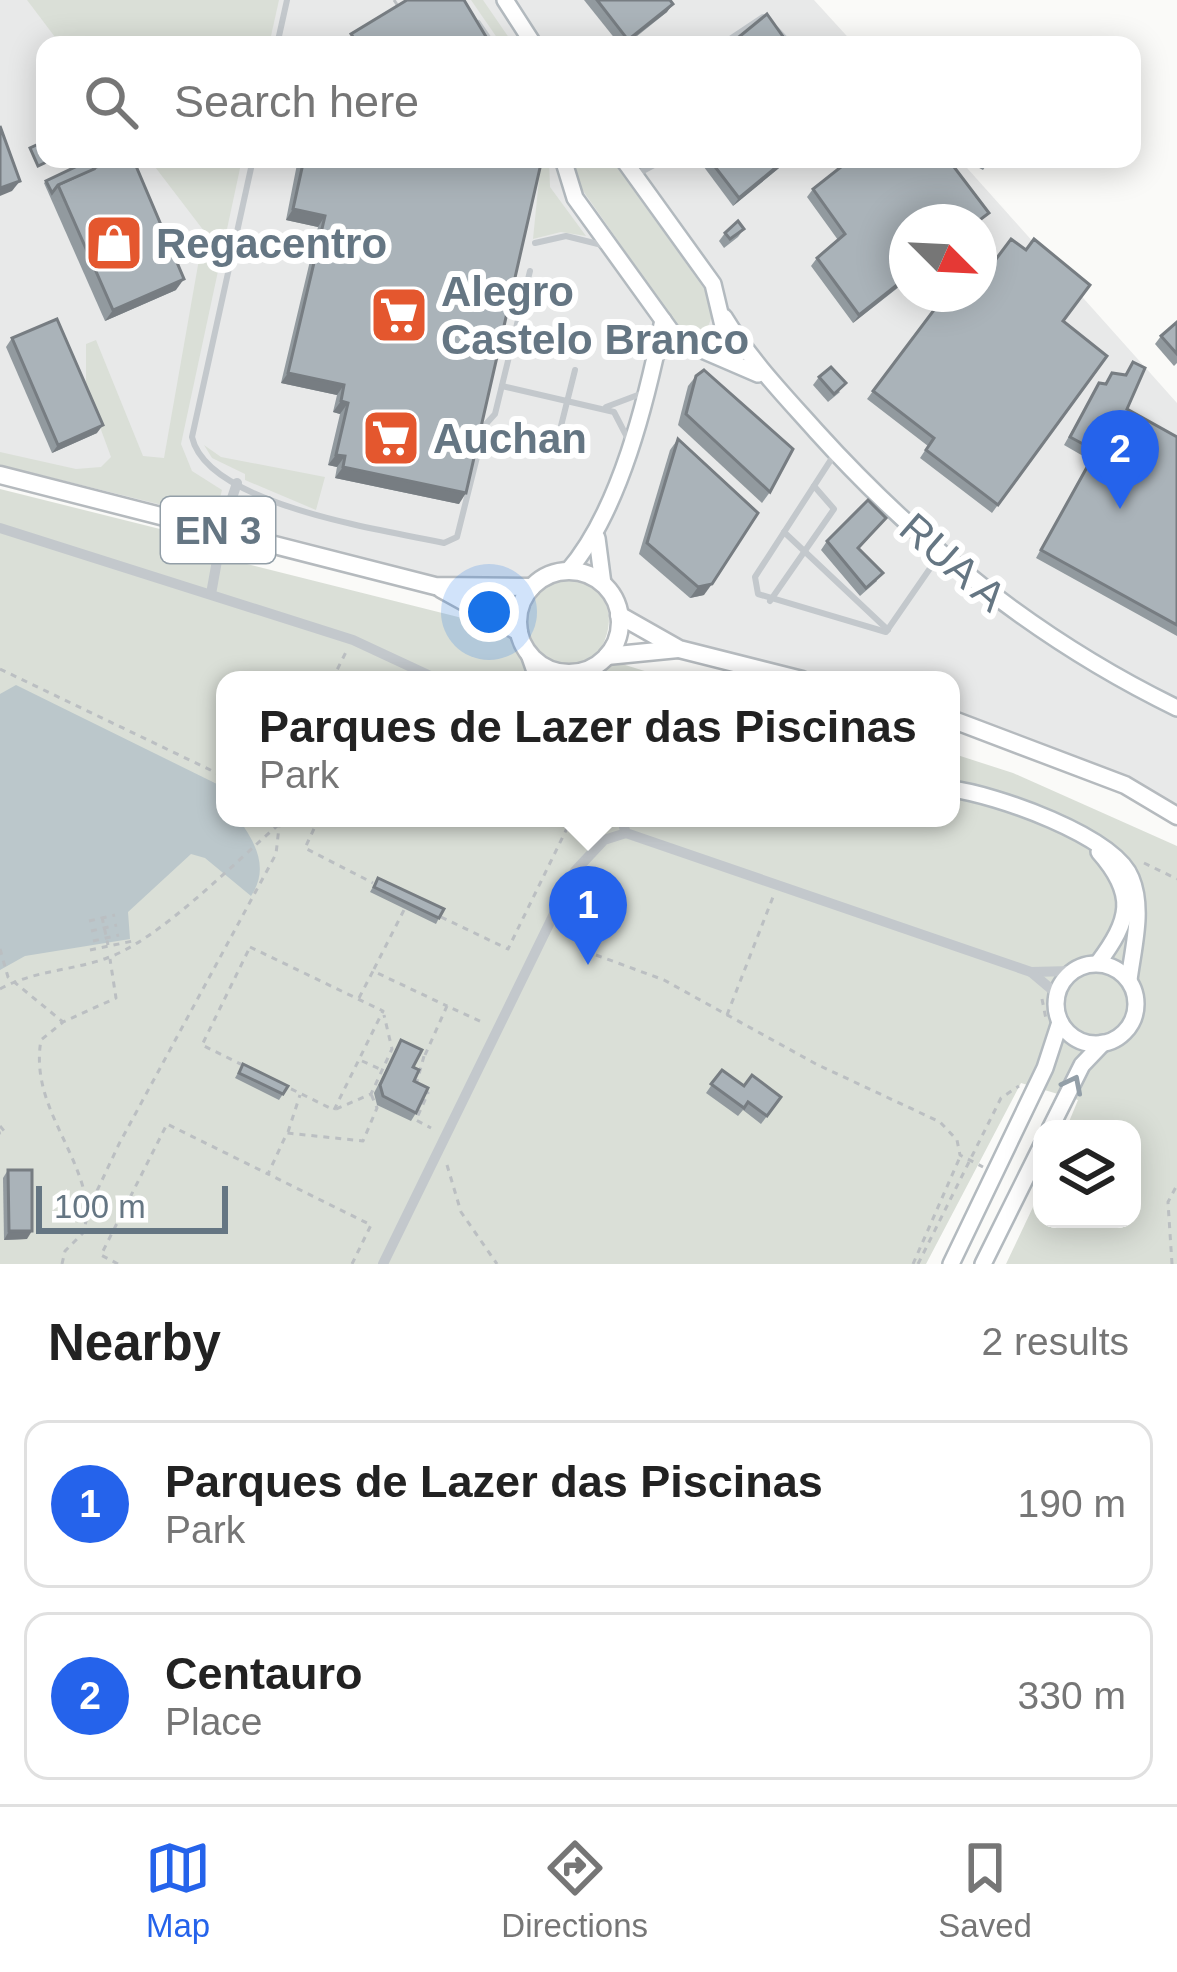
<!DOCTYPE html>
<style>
body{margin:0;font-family:Arial,sans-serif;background:#f2f2f2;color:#222}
.controls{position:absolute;right:36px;bottom:36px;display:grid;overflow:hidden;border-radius:24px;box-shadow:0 6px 30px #0003}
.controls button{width:108px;height:108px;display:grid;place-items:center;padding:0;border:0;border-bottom:3px solid #e0e0e0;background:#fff;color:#222;font:60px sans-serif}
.compass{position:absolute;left:889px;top:204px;width:108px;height:108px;border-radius:50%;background:#fff;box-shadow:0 6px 30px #0003;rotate:114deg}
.scale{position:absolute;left:36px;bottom:30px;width:192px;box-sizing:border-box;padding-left:12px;border:6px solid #657683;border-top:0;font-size:33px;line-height:42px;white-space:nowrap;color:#657683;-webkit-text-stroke:9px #fff;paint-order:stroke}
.you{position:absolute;left:489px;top:612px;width:42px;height:42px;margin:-30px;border:9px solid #fff;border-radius:50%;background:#1a73e8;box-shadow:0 0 0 18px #1a73e833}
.badge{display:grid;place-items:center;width:78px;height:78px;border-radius:50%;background:#2563eb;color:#fff;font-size:39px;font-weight:700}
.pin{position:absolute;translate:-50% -99px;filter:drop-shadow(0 3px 6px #0008)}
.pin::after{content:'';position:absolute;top:63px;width:42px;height:36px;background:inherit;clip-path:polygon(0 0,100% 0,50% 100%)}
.popup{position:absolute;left:216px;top:671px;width:744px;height:156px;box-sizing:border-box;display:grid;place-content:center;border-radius:24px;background:#fff;filter:drop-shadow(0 3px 9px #0005);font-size:39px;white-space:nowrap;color:#767676}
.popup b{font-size:45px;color:#222}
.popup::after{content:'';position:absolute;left:50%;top:100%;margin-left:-24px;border:24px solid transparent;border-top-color:#fff}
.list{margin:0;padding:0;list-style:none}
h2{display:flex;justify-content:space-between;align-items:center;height:156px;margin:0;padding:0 48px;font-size:51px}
h2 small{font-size:39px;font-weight:400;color:#767676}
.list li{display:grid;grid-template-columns:78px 1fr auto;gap:36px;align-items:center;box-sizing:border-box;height:168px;margin:0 24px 24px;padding:0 24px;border:3px solid #e0e0e0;border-radius:24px}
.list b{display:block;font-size:45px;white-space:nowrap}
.list p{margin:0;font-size:39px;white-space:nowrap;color:#767676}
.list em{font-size:39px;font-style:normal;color:#767676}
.icon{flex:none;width:66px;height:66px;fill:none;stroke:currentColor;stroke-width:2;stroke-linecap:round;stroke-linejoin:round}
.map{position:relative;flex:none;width:1177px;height:1264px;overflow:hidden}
.search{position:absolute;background:#fff;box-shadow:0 6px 30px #0003;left:36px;right:36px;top:36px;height:132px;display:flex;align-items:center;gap:30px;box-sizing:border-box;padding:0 42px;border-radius:24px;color:#767676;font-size:45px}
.sheet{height:540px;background:#fff}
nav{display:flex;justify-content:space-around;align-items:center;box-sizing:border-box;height:168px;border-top:3px solid #e0e0e0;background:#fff;font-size:33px;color:#767676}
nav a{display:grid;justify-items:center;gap:6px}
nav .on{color:#2563eb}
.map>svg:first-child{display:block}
.built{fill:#e8e9e9;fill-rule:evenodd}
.green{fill:#dadfd7}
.water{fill:#bbc7cb}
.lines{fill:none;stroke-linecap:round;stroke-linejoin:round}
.secondary-casing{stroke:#b3babf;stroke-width:20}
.primary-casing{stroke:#b5babe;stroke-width:21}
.path{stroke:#bbbfc2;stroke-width:3;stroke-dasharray:6 6;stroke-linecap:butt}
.lane{stroke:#c3c8cc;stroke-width:6}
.street{stroke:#c3c8cc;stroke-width:10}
.secondary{stroke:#fff;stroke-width:15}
.primary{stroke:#fff;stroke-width:16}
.path-bridge{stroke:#bbbfc2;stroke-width:3;stroke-dasharray:6 6;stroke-linecap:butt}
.wall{fill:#929a9f}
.shaded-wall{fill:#777d82}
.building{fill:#aab3b9;stroke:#777d82;stroke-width:3}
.oneway{stroke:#939fa8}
.labels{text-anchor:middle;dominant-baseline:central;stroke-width:12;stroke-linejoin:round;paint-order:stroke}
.shield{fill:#fff;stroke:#939fa8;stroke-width:3}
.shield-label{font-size:39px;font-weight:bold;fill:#657683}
.poi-label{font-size:42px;font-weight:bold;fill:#657683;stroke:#fff;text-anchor:start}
.street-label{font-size:42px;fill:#657683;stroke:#fff}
</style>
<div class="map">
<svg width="1177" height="1264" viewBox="0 0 1177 1264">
<rect width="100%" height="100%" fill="#fafaf8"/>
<path class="built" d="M0,0H814L855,45H45V159H959L1177,403V812L951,713V680H828L0,463ZM907,222H979V294H907Z"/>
<g class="green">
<path d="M27,0H279L269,45H61Z"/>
<path d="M471,0H483L514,45H502Z"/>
<path d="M149,159H242L181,444L192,471L222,490L215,518L0,465V452L76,469L101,467L111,457L86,389V344L96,340L143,456L164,458L204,231Z"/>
<path d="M541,159H549L550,187L586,236L561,232L533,239Z"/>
<path d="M570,159H611L708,294L714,311L706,332L697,335L677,325L572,175Z"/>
<path d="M204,445L221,457L325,477L316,510L245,480V474L212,458Z"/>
<path d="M0,489L220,544L219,557L526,634C530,540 647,583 596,656L674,680H225V818H951V753L1013,773L1177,846V1264H1006L1042,1188V1219H1132V1129H1066L1078,1100L1021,1083L926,1264H0Z"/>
</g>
<path class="water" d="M16,685L225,788V818H238C255,842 270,868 251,896L205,858L191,854L128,912L130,939L25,956L0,970V694Z"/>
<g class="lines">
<g class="secondary-casing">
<g id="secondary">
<path d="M505,0L534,45"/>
<path d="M563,159L575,198L673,334L694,348L711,346L724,330L713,284L623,159"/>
<path d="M724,317C751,361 782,393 816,431C920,546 1037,640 1177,708"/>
<path d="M700,349L758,374"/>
<path d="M597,538L603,584"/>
<path d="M568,571C620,511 647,399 663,320"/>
<path d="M529,654L538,680"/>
<path d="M569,680L573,673"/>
<path d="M951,789C994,794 1115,836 1131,878C1144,909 1133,948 1129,980"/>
<path d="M1098,963C1130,920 1137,895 1099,852"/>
<circle cx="1096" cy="1004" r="40"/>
<path d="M1050,1129L1082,1065L1103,1043"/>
<path d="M951,1264L1045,1068L1060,1022"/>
<path d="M983,1264L1042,1145"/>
</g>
</g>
<g class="primary-casing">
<g id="primary">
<path d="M0,475L435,586L532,587"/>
<circle cx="569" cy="622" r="51"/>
<path d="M441,589L519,632"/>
<path d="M619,615L679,649L802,680"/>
<path d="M607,656L678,649"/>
<path d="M951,719L1125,785L1177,816"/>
</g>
</g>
<g class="path">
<path d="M394,0L400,9"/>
<path d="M0,669L225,777"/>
<path d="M332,680L346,652"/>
<path d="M319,818L305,848L373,883"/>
<path d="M1144,863L1177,879"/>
<path d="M102,917L108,945"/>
<path d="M441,917L508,949L572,818"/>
<path d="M89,921L115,915"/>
<path d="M91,931L117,925"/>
<path d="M93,941L119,935"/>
<path d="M250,947L383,1011L334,1110L202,1045Z"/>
<path d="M90,950L133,941"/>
<path d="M596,955L664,980L816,1064L940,1122L957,1140L960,1155L983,1167"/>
<path d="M374,969L405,908"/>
<path d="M0,989C35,970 71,971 107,958C159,940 234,863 277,826"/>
<path d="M359,998L373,971L447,1006"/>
<path d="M1042,999L1046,1019"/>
<path d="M727,1015L773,897"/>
<path d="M425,1055L447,1006L484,1023"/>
<path d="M362,1061L380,1069"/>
<path d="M416,1085L424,1056L417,1053"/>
<path d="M423,1091L428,1093L416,1120L431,1128"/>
<path d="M336,1109L371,1094L392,1049L384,1015"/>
<path d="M0,1126L5,1132L0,1133"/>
<path d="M288,1132L300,1095"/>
<path d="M447,1165L461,1212L497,1264"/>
<path d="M88,1210C79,1146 30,1104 41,1040L63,1022L116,998L110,959"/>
<path d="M62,1264L65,1251L84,1232L88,1210L119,1144L276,854L280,818"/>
<path d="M118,1264L101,1255L167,1124L268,1174"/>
<path d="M352,1264L371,1225L268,1174L287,1133L363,1141L377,1108L371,1094"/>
<path d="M913,1264L960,1157"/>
<path d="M918,1264L1001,1098L1019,1086"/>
<path d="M1172,1264L1168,1202L1177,1185"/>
</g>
<g class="lane">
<path d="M478,23L493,45"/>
<path d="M777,30L791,45"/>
<path d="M277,45L287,0"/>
<path d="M721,45L763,17L767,21"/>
<path d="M253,159L192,437C207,505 384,530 444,543L457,537L485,425L495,414L530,271"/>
<path d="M639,173L665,159"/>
<path d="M535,243L566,236L602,245"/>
<path d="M502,386L614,412L628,439"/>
<path d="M606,407L643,393"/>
<path d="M560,430L575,370"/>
<path d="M834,455L755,577L758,594L886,632L940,554"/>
<path d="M784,532L888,630"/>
<path d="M770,601L834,509L814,486"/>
</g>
<g class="street">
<path d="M225,519L237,483"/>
<path d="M0,528L353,640L439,680"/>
<path d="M211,594L220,544"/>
<path d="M621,818L626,833L1031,972L1072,971"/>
<path d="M1031,972L1057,994"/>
<path d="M383,1264L575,871L604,840L626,833"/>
</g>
<use href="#secondary" class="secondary"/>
<use href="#primary" class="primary"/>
<path class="path-bridge" d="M0,949L8,977L63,1022"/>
</g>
<g class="wall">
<path d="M584,0H670L667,12L626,45H620Z"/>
<path d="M298,159H542L459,504L335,478L337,467L328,465L340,414L333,412L337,395L281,383L318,227L286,220Z"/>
<path d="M704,159H790L733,206L701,163Z"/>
<path d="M962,159H987L989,161L983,170Z"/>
<path d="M94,169L176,290L105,321L44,183L46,181Z"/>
<path d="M813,189L983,221L853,323L811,266L817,258L838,240L807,197Z"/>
<path d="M744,229L738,237L724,248L719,241L725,233Z"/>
<path d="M1026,250L1063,321L1107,356L992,513L920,458L928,446L867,399L946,294H979Z"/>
<path d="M1177,322V363L1174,366L1155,344L1161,336Z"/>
<path d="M12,338L97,433L52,453L6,347Z"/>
<path d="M1133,362L1127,409L1177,437V636L1036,558L1090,460L1064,445L1099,383L1105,384L1125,375Z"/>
<path d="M696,376L770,492L762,503L678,425L688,386Z"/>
<path d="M819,377L840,392L828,402L813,385Z"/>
<path d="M678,439L704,595L690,598L639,554L670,450Z"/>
<path d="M886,518L859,549L877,581L860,596L821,550L827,541Z"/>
<path d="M378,878L439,918L436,924L370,892Z"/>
<path d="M401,1040L413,1067L416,1113L411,1121L377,1105L374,1093Z"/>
<path d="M243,1064L283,1094L279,1100L235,1078Z"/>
<path d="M722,1070L744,1086L781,1097L761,1124L743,1110L738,1116L706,1093Z"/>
<path d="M8,1170L27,1239L4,1240L3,1178Z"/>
</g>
<g class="shaded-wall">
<path d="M673,4L667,12L624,45L628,40Z"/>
<path d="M786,159H790L733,206L739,198Z"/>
<path d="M20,181L12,191L0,196V188Z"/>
<path d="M293,209L325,216L318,227L286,220Z"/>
<path d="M907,277V280L853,323L859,315Z"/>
<path d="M184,279L176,290L105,321L113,310Z"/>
<path d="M288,373L344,385L337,395L281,383Z"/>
<path d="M341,401L348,403L340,414L333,412Z"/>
<path d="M103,425L97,433L52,453L58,445Z"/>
<path d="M336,455L345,456L337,467L328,465Z"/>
<path d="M343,467L466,493L459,504L335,478Z"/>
<path d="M712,584L704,595L690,598L698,587Z"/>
<path d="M9,1231H32L27,1239L4,1240Z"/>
</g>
<g class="building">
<path d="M407,0H464L491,45H327L328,39L358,44L351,34Z"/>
<path d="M597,0H670L673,4L628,40Z"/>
<path d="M767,14L789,45H729Z"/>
<path d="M0,126L20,181L0,188Z"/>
<path d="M45,141V159H53L38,166L30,148Z"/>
<path d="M114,159H133L184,279L113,310L58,185Z"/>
<path d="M304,159H542L466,493L343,467L345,456L336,455L348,403L341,401L344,385L288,373L325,216L293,209Z"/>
<path d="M709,159H786L739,198Z"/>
<path d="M851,159H948L989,213L977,222H907V277L859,315L817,258L845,234L813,189Z"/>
<path d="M90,160L94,169L58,185L52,193L46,181Z"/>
<path d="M738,221L744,229L730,239L725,233Z"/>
<path d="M1011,239L1026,250L1034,239L1090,285L1063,321L1107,356L998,505L926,450L934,438L873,391L946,294H979V282Z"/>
<path d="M57,319L103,425L58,445L12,338Z"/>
<path d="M1177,322V354L1161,336Z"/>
<path d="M1133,362L1145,368L1127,409L1177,437V625L1041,550L1096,451L1070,437L1099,383L1106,384L1112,373L1126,375Z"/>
<path d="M831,367L846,383L834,394L819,377Z"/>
<path d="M704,370L793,449L770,492L686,414L696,376Z"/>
<path d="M678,439L758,513L712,584L698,587L647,543Z"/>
<path d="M868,500L886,518L858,548L883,573L866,588L827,541Z"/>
<path d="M378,878L444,909L439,918L374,887Z"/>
<path d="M401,1040L422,1050L413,1067L419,1070L414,1081L428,1088L416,1113L383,1096L380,1085Z"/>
<path d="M243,1064L288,1086L283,1094L239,1073Z"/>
<path d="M722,1070L744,1086L752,1075L781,1097L767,1116L748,1102L744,1108L711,1084Z"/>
<path d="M8,1170H32V1231H9Z"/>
</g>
<defs><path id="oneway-chevron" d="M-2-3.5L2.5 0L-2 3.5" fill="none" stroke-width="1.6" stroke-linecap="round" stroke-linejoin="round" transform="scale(3)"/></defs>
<use class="oneway" href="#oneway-chevron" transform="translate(1073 1084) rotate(-63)"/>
<defs>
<g id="shop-square" transform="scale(3)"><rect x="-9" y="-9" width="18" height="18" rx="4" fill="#e4572e" stroke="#fff"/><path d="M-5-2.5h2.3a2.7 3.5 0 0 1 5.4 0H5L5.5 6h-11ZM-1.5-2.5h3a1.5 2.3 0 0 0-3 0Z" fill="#fff"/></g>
<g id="supermarket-square" transform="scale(3)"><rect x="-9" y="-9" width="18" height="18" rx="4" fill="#e4572e" stroke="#fff"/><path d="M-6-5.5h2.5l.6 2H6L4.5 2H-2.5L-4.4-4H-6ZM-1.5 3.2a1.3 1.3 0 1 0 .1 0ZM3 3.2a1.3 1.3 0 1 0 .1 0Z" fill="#fff"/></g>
</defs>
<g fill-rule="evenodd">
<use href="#shop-square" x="114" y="243"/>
<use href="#supermarket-square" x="399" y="315"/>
<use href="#supermarket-square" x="391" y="438"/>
</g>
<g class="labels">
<rect class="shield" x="161" y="497" width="114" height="66" rx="9"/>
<g class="shield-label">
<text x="218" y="530">EN 3</text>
</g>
<g class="poi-label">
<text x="156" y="243">Regacentro</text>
<text x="441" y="291">Alegro<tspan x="441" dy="48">Castelo Branco</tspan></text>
<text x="433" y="438">Auchan</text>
</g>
<g class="street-label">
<text transform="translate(953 562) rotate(41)">RUA A</text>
</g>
</g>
</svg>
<div class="controls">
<button><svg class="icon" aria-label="layers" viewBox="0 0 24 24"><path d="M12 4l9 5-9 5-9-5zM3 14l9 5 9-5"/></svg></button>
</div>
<svg class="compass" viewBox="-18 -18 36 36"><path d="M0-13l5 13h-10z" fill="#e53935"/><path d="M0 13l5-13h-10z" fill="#767676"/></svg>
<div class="scale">100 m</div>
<div class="you"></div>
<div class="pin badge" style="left:588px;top:965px">1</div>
<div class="popup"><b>Parques de Lazer das Piscinas</b>Park</div>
<div class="pin badge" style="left:1120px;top:509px">2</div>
<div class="search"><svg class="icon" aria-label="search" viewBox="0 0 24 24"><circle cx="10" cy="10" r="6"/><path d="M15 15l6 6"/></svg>Search here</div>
</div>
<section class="sheet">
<h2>Nearby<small>2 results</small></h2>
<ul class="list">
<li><span class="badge">1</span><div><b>Parques de Lazer das Piscinas</b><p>Park</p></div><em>190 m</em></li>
<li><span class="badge">2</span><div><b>Centauro</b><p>Place</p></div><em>330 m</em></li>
</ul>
</section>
<nav>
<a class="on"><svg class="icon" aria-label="map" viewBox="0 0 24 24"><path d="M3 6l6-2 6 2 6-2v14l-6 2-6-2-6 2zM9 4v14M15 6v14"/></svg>Map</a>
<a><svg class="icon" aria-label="directions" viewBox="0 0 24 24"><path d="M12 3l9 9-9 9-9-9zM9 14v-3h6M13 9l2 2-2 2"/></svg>Directions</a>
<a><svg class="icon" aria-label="saved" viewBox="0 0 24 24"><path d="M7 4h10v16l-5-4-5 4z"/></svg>Saved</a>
</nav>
